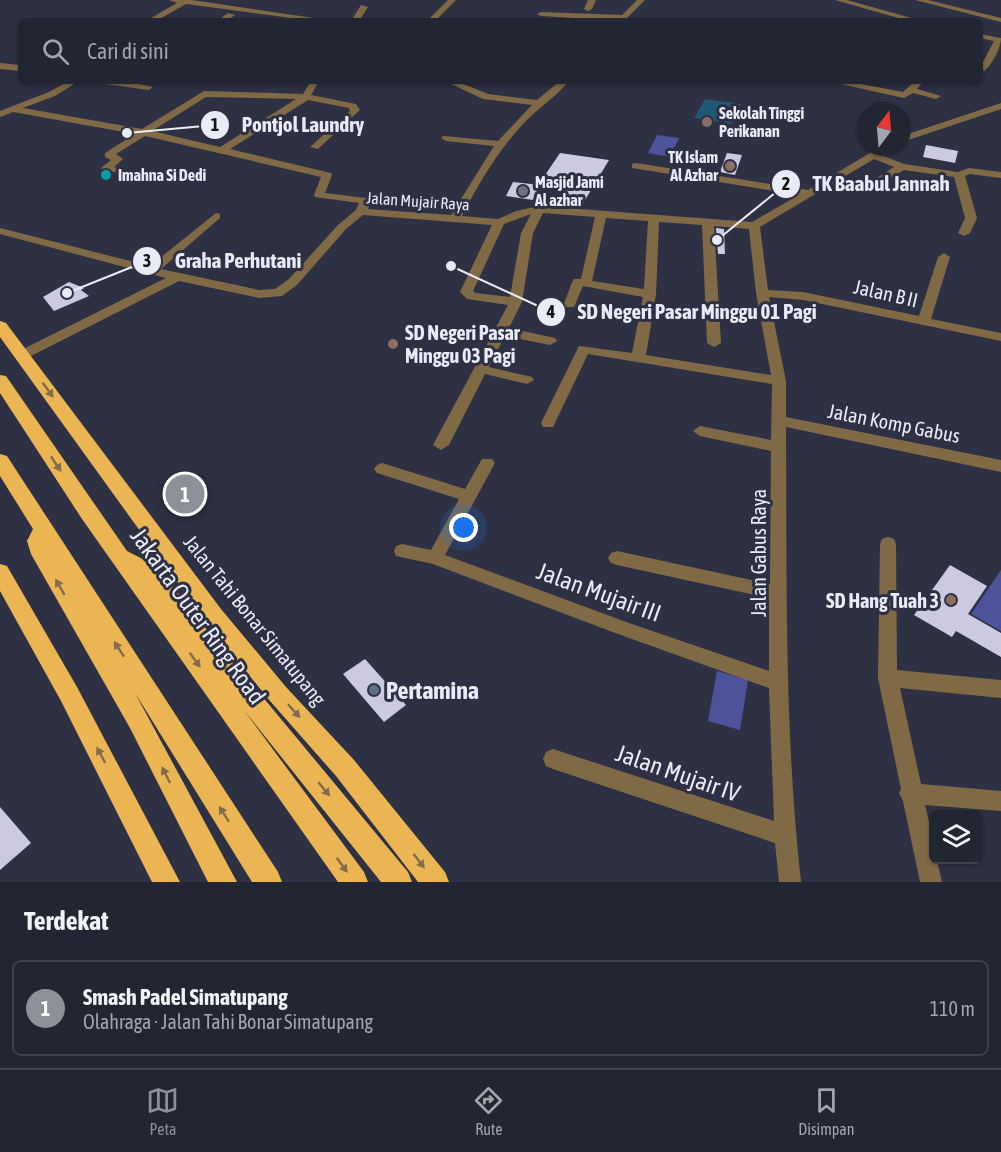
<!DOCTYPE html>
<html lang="id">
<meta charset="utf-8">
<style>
body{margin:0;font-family:"Asap Condensed",sans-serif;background:#2a2d3a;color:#f1f3f6}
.controls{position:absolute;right:18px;bottom:18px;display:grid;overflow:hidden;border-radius:9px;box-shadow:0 2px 4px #0004}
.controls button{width:54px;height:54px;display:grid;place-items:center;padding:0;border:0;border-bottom:2px solid #3f424d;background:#222532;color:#f1f3f6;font:30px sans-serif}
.compass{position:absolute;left:857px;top:102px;width:54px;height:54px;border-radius:50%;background:#222532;box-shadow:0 2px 4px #0004;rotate:16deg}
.you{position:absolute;left:464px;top:528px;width:21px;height:21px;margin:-15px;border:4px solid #fff;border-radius:50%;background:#1a73e8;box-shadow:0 0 0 9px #1a73e833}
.badge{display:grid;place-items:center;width:39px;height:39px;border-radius:50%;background:#8c9099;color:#fff;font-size:20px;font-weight:700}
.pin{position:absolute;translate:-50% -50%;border:3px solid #fff;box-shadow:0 2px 6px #0006}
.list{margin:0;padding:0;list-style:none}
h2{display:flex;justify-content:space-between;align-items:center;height:78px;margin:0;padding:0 24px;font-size:26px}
h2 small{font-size:20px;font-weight:400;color:#a2a5ac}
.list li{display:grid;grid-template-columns:39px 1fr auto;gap:18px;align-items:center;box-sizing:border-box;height:96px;margin:0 12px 12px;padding:0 12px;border:2px solid #3f424d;border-radius:9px}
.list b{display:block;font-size:22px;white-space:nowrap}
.list p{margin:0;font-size:20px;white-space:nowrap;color:#a2a5ac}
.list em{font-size:20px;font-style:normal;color:#a2a5ac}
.icon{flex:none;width:33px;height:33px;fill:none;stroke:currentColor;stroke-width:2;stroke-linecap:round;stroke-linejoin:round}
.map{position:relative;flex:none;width:1001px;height:882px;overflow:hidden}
.search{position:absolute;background:#222532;box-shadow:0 2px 4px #0004;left:18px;right:18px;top:18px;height:66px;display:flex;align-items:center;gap:15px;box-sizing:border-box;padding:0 21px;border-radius:9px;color:#a2a5ac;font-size:22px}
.sheet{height:186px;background:#222532}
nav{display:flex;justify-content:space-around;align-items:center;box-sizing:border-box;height:84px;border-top:2px solid #3f424d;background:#222532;font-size:16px;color:#a2a5ac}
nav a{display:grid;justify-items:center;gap:3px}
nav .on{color:#8c9099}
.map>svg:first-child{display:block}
.green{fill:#4d539b}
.water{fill:#215777}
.building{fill:#cccae1}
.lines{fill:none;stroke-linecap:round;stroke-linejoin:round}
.minor{fill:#806a46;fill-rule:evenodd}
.highway{fill:#ebb554;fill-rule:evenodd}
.oneway{fill:#836c4b}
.education-dot{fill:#8d6e63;stroke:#2e3143;stroke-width:2}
.culture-dot{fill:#0f9aa8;stroke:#2e3143;stroke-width:2}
.worship-dot{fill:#6b7280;stroke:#2e3143;stroke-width:2}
.service-dot{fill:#5c6f8a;stroke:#2e3143;stroke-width:2}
.labels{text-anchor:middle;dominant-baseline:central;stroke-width:6;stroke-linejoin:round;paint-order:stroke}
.far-poi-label{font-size:16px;font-weight:bold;fill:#e9ebf7;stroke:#2e3143;text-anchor:start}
.far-street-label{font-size:16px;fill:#e9ebf7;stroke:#2e3143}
.street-label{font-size:20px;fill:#e9ebf7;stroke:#2e3143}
.poi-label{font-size:20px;font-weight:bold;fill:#e9ebf7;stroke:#2e3143;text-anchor:start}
.near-street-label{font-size:24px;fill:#e9ebf7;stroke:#2e3143}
.near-poi-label{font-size:24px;font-weight:bold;fill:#e9ebf7;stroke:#2e3143;text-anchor:start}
.leader{fill:none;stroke:#e9ebf7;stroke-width:2}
.callout-dot{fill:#e9ebf7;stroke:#2e3143;stroke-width:2}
.mark-label{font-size:18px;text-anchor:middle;font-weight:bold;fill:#111}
.callout-label{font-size:21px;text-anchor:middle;font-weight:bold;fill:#e9ebf7;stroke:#2e3143;stroke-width:6;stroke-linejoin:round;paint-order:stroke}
</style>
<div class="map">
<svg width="1001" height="882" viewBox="0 0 1001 882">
<rect width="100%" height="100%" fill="#2e3143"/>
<g class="green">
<path d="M657,135L679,138L670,157L648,153Z"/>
<path d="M1001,570V631L971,614Z"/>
<path d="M717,671L748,680L740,730L708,721Z"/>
</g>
<path class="water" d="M705,99L741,104L731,124L694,118Z"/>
<g class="building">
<path d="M926,145L958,151L955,163L923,157Z"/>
<path d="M560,153L609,160L581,207L558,203L566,189L539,184Z"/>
<path d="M727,153L742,155L735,175L720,172Z"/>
<path d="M513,182L540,185L533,200L506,196Z"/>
<path d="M716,228L724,229L725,254H718Z"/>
<path d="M69,282L84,288L81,290L89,296L54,311L43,297Z"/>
<path d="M950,565L987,586L968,614L1001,633V657L956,631L952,637L914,615Z"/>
<path d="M365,659L406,705L384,722L343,674Z"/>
<path d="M0,807L31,843L0,870Z"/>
</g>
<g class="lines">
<g class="minor">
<path d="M169,0H192L334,21H313L186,4L156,21H146L177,3Z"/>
<path d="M448,0H456L435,21H427Z"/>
<path d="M588,0H596L592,9L588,11L584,9Z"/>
<path d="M637,0H645L624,21L541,16L537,14L541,12L622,15Z"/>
<path d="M835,0H847L922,21H909Z"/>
<path d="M915,0H928L1001,18V22Z"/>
<path d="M361,5L368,7L359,21H351Z"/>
<path d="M228,13L235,15L226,21H217Z"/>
<path d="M980,34L1001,38C1001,48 992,65 984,71L980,68L994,41L980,38Z"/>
<path d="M0,63L21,65V71L0,69Z"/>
<path d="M69,81H79L55,96L23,108L142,129L204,91L303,94L311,81H319L311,95L356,104L360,110L318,149L310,147L350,111L349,108L308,100L230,149L331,173L332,175L325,193L366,198L370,202L368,209L451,215L494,146L446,141L441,138L443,136L498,141L532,105L483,99L445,81H456L488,94L537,100L560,81H569C555,98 539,107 523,124C498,151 479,183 462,216L498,219L516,211L539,206L752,222L799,195L632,168V164L636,163L808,190L880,147H892L881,155L904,164L958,172L969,168L1001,172V178L970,174L965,176L977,218L970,233L964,236L958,233L965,218L954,177L904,170L868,191L863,188L864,186L894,167L874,159L760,227L768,290L803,292L919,316L938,257L944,253L950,257L931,319L1001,333V341L803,300L769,297L786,381V417L1001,460V472L786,427C787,579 784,730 801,882H779L775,843L553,769L546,766L543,759L546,752L553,749L774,821L769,688L618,634L433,564L396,556L394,551L396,546L402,544L431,550L459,499L377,473L374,469L377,465L382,463L465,489L482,459H492L495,463L445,555L629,623L769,671V598L617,565L611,563L608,558L611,553L617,551L770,584L771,451L700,436L693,431L700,426L771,440L772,384L588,354L553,427H543L541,423L579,346L632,353L643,297L583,286L574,307H566L564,304L572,282L574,279H581L595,217L543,213L533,233L522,302L509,328L555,338L557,341L550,345L505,336L489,367L532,377L534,380L527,384L485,374L449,445L441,450L433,445L508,305L467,299L460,292L492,225L363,215L346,229L297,285L282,296L259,298L179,281L27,358H17L15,355L17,352L166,278L0,234V228L150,266L216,213L220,214V218L161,269L259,290L275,289L289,279L338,225L356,210L359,203L315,197L314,195L321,177L145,136L116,154L123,159L114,167L124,169V173L106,171L101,168L111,160L105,157V153L135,134L13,112L0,117V111L49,92ZM206,97L296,99L220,147L152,131ZM531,214L521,233L510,297L475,293L473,291L504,224ZM606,218L648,221L644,289L592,281ZM659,222L702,225L707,343L714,347L721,343L714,226L749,229L756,293L771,375L646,355L656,294Z"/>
<path d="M101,81H124L153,87L149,90L105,84Z"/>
<path d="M827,81H845L903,92L915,81H924L917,89L941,96L936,99L913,93L904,98Z"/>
<path d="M1001,103V109L902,142V136Z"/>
<path d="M888,537L894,539L896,544L897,670L1001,680V698L900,688L921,784L1001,791V811L925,805L934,842V860H937L942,882H920L903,801L899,793L901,789L878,678L880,544L882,539Z"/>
</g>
<g class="highway">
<path d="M0,321L6,323L221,609L286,687L354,760L445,872L449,882H418L336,776L270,701L205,621L0,337Z"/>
<path d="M0,375L6,376L127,551L158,567L208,631L408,872L412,882H381L243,709L364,872L368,882H338L82,519L0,393Z"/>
<path d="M0,454L7,456L278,872L282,882H252L135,693L237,882H208L130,728L31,554L27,541L33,529L0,476Z"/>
<path d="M0,564L7,566L77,687L180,882H152L61,701L0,591Z"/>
</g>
</g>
<defs><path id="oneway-solid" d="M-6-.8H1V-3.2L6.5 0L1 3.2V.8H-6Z" transform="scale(1.5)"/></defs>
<g class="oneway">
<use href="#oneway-solid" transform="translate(48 390) rotate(54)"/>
<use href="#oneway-solid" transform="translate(56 464) rotate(56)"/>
<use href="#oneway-solid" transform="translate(60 587) rotate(-120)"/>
<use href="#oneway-solid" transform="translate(119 649) rotate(-123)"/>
<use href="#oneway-solid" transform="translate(195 660) rotate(54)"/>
<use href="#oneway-solid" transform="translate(294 711) rotate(48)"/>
<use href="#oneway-solid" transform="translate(101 755) rotate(-118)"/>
<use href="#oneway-solid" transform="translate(166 775) rotate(-117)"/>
<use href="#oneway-solid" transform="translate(324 789) rotate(50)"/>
<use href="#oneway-solid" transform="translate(224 814) rotate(-122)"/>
<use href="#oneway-solid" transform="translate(419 861) rotate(53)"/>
<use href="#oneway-solid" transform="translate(342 865) rotate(54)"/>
</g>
<g class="education-dot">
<circle cx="707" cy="122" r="6"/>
<circle cx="730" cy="166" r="6"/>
<circle cx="393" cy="344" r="6"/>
<circle cx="951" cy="600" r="6"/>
</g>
<circle class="culture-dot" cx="106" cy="175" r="6"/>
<circle class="worship-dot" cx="523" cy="191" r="6"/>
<circle class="service-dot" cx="374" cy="690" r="6"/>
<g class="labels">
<g class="far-poi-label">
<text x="719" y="113">Sekolah Tinggi<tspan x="719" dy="18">Perikanan</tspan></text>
<text x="718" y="157" text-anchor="end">TK Islam<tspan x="718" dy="18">Al Azhar</tspan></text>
<text x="118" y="175">Imahna Si Dedi</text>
<text x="535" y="182">Masjid Jami<tspan x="535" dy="18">Al azhar</tspan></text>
</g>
<g class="far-street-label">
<text transform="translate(418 201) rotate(4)">Jalan Mujair Raya</text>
</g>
<g class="street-label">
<text transform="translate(886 293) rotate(13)">Jalan B II</text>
<text transform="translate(894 423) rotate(11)">Jalan Komp Gabus</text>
<text transform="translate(758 553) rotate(-90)">Jalan Gabus Raya</text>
<text transform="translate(255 620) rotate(51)">Jalan Tahi Bonar Simatupang</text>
</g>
<g class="poi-label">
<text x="405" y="332">SD Negeri Pasar<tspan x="405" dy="23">Minggu 03 Pagi</tspan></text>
<text x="939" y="600" text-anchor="end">SD Hang Tuah 3</text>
</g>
<g class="near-street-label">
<text transform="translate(599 592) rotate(20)">Jalan Mujair III</text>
<text transform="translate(198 616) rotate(54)">Jakarta Outer Ring Road</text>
<text transform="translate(678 773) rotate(19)">Jalan Mujair IV</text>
</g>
<g class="near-poi-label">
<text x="386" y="690">Pertamina</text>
</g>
</g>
<path class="leader" d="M127 133L215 125M717 240L786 184M67 293L147 261M451 266L551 312"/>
<g class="callout-dot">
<circle cx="127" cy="133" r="6"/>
<circle cx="717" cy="240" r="6"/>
<circle cx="67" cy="293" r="6"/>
<circle cx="451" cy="266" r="6"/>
<circle cx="215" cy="125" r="15"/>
<circle cx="786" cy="184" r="15"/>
<circle cx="147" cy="261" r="15"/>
<circle cx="551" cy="312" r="15"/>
</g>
<g class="mark-label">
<text x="215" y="131">1</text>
<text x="786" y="190">2</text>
<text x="147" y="267">3</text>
<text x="551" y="318">4</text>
</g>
<g class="callout-label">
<text x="303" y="132">Pontjol Laundry</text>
<text x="881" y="191">TK Baabul Jannah</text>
<text x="238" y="268">Graha Perhutani</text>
<text x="697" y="319">SD Negeri Pasar Minggu 01 Pagi</text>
</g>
</svg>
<div class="controls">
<button><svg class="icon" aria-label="layers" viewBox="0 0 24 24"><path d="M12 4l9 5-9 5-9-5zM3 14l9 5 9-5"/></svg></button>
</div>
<svg class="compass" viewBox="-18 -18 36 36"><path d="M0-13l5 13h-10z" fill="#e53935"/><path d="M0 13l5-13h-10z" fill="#a2a5ac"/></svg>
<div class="you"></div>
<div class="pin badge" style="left:185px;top:494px">1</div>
<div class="search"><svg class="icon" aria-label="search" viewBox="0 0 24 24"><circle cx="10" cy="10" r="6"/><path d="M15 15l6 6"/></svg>Cari di sini</div>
</div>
<section class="sheet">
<h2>Terdekat<small></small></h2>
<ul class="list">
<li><span class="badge">1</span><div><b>Smash Padel Simatupang</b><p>Olahraga · Jalan Tahi Bonar Simatupang</p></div><em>110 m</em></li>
</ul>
</section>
<nav>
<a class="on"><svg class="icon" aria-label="map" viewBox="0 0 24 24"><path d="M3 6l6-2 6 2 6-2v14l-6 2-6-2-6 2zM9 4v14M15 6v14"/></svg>Peta</a>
<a><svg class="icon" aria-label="directions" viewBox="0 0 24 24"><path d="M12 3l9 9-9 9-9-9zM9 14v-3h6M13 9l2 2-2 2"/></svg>Rute</a>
<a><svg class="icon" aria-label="saved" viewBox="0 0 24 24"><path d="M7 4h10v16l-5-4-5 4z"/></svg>Disimpan</a>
</nav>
